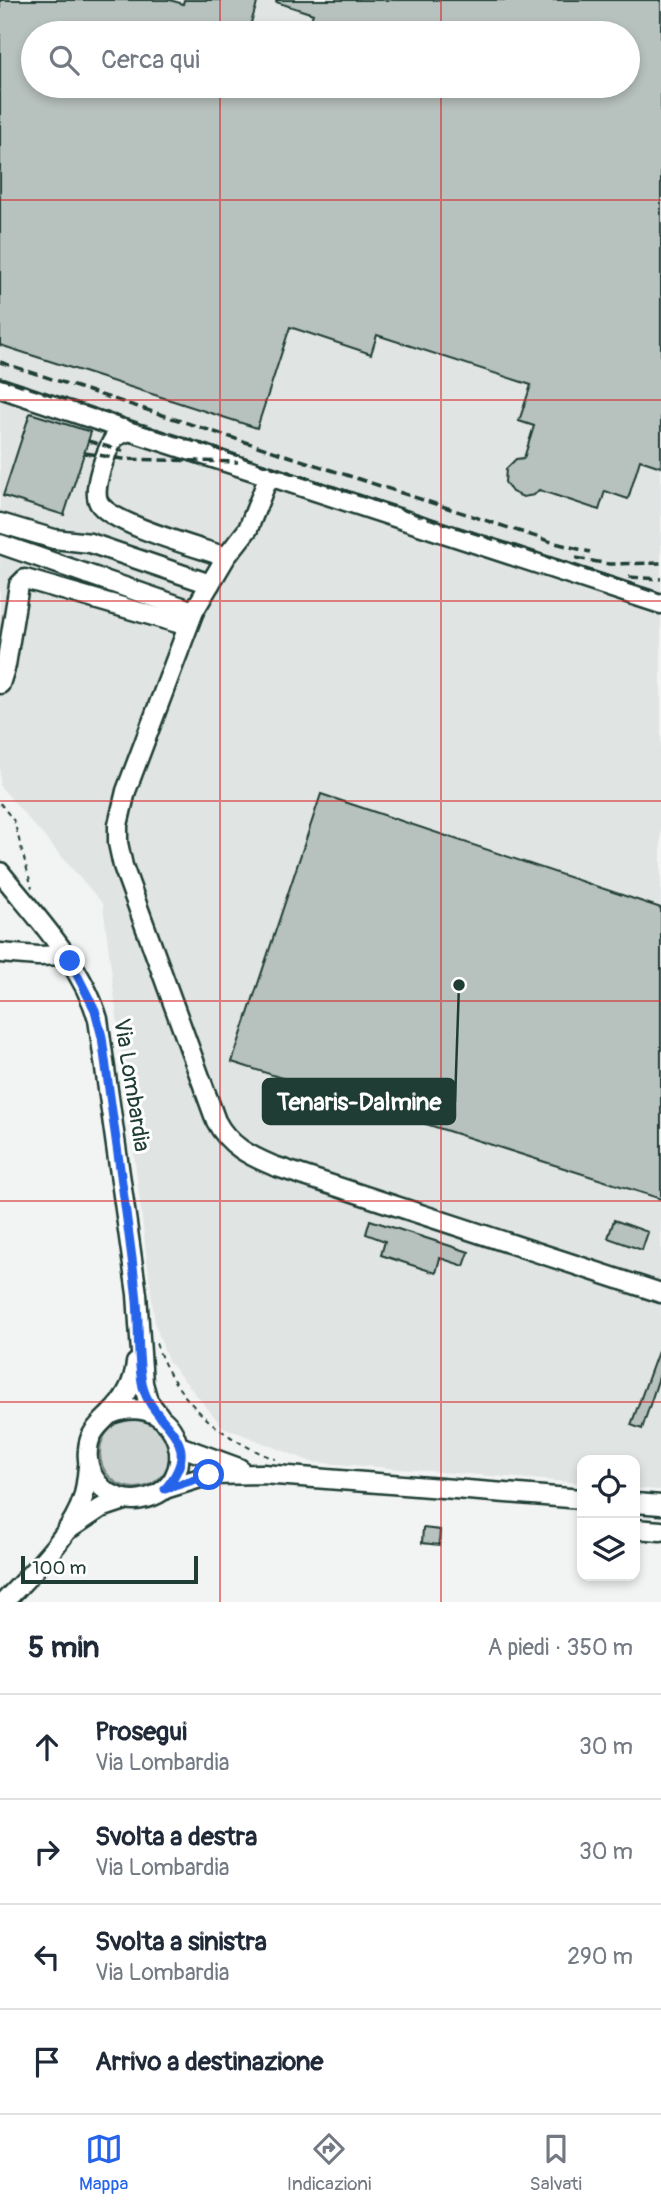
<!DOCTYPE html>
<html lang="it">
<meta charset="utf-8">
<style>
body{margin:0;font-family:Pangolin,sans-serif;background:#f2f2f3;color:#1f2937}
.controls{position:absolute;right:21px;bottom:21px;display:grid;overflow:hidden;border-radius:14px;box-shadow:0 4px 10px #0003}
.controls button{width:63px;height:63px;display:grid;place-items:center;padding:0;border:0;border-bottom:2px solid #e0e1e3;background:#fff;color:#1f2937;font:35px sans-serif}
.scale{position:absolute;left:21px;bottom:18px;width:177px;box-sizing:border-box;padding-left:7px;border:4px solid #1f3d34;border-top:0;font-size:19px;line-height:24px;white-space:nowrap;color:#1f3d34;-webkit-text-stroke:5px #fff;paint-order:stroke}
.stop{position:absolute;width:21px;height:21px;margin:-16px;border:5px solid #2563eb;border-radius:50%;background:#fff}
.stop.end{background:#2563eb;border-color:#fff;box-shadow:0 2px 7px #0008}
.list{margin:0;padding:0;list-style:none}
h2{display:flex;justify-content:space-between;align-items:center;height:91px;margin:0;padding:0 28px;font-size:30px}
h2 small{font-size:23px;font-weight:400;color:#747a83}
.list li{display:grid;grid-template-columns:46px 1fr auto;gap:21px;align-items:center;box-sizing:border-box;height:105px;padding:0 28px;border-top:2px solid #e0e1e3}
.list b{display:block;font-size:26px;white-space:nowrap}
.list p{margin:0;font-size:23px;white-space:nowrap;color:#747a83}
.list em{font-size:23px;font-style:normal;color:#747a83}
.icon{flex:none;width:38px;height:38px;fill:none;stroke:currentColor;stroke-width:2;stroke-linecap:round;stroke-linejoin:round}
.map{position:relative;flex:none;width:661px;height:1602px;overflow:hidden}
.search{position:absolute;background:#fff;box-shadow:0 4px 10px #0003;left:21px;right:21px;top:21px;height:77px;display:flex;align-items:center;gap:18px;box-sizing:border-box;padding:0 24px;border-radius:38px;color:#747a83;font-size:26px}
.sheet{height:511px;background:#fff}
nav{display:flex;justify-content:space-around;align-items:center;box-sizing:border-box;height:98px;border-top:2px solid #e0e1e3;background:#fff;font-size:19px;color:#747a83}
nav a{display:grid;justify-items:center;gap:4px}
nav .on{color:#2563eb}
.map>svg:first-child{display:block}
.built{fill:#e0e4e3;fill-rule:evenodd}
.green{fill:#ced5d3;stroke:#768984;stroke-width:2}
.building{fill:#b7c1bd;stroke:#1f3d34;stroke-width:2}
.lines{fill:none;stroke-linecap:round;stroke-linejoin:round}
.minor-casing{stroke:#1f3d34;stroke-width:23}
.path{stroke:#1f3d34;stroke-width:2;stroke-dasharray:5 5;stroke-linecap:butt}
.minor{stroke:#fff;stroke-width:18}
.rail{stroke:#1f3d34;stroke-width:3.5;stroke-dasharray:10 5;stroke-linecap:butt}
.route{stroke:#2563eb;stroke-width:9}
.grid{fill:none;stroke:#d62828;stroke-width:2;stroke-opacity:0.55}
.labels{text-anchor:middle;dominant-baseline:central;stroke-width:6;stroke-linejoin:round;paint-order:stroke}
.street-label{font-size:23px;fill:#1f3d34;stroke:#fff}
.leader{fill:none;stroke:#1f3d34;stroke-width:2.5}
.callout-dot{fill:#1f3d34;stroke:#fff;stroke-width:2.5}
.callout{fill:#1f3d34;stroke:#1f3d34;stroke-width:2.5}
.callout-label{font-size:24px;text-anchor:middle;font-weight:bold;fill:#fff}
</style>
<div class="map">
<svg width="661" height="1602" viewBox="0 0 661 1602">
<rect width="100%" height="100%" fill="#f2f3f3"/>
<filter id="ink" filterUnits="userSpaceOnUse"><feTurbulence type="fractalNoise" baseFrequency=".0143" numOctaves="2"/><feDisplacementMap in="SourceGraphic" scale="14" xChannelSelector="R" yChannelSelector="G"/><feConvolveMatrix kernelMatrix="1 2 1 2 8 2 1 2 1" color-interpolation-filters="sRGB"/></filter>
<g filter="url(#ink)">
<path class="built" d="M0,0H661V1490L635,1488V1460H582V1483L312,1462L223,1427L168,1361L155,1324L103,904L0,786ZM33,33H628V86H33Z"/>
<circle class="green" cx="135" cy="1453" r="35"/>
<g class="building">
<path d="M0,0H170L183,4L184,0H258L250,26L267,31V33H33V86H628V33H306L313,14L276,2L277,0H661V467L640,460L628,499L605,491L599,510L539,490L534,495L523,497L512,492L505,482L506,469L516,459L524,458L534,426L519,421L531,385L377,335L371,354L290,327L257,428L0,345Z"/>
<path d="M30,413L91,432L64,515L3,496Z"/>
<path d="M321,794L661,908V1199L232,1062Z"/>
<path d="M370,1220L469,1252L464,1266L440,1258L436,1273L381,1255L385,1241L366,1234Z"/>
<path d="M614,1220L648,1232L642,1250L608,1238Z"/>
<path d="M660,1346L661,1371L642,1429L631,1425Z"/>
<path d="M423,1528L440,1530L439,1545L422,1543Z"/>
</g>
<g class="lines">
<g class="minor-casing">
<g id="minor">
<path d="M0,388L129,431"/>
<path d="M269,476L661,604"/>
<path d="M0,523L54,539L90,543L210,584"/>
<path d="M0,544L194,611"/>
<path d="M226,557C200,548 111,524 99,503C91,489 107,449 115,437L129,431L269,476L248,529L226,557L194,611L126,791L118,825V843L123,866L216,1121C229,1146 250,1156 274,1166L661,1293"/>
<path d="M0,684L6,665L19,585L25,579L188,626"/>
<path d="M0,872C36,917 81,963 98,1019L137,1294L143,1383L148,1401L159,1415"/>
<path d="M0,953L38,956L65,955"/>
<path d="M111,1414C182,1387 206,1488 142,1499C129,1502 117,1498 106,1491C93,1481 86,1465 88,1449C89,1433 99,1425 110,1414C125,1400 134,1383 136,1363"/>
<path d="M179,1446L239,1468"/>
<path d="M165,1489L210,1475L263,1474L582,1499"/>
<path d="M635,1503L661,1505"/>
<path d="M71,1528L101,1508L125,1500"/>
<path d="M635,1529L661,1531"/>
<path d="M4,1602C30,1574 72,1535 83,1498C86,1488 87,1477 88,1466"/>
</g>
</g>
<g class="path">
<path d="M0,803L14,821L32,888"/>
<path d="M156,1343C175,1400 221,1439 275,1459"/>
</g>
<use href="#minor" class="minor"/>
<g class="rail">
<path d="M0,362L555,543L590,552"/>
<path d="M0,378L661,594"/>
<path d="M88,441L123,451"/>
<path d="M85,453L123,459L238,462"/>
<path d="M576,558L609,564L661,563"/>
<path d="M629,577L661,579"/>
</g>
</g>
</g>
<g class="lines" filter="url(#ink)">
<path class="route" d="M70,961L95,1010L102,1037C113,1122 126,1206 136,1291C140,1322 136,1356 143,1387C153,1427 208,1438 165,1489L209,1475"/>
</g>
<path class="grid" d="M220,0V33M441,0V33M220,86V1602M441,86V1602M0,200H661M0,400H661M0,601H661M0,801H661M0,1001H661M0,1201H661M0,1402H661"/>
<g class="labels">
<g class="street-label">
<text transform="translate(132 1085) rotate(81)">Via Lombardia</text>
</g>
</g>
<path class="leader" d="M459 985L455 1102"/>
<circle class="callout-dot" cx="459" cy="985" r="7"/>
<rect class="callout" x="263" y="1079" width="192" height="45" rx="7"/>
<g class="callout-label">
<text x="359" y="1110">Tenaris-Dalmine</text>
</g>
</svg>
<div class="controls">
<button><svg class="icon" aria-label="locate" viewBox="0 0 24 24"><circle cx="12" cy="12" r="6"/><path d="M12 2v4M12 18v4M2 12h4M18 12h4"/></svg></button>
<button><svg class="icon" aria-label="layers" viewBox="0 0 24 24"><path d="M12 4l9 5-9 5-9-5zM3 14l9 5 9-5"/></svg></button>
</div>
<div class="scale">100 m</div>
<div class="stop" style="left:209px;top:1475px"></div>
<div class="stop end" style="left:70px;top:961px"></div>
<div class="search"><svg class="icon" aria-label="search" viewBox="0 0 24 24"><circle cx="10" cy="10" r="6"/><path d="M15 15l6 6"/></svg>Cerca qui</div>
</div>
<section class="sheet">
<h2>5 min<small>A piedi · 350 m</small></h2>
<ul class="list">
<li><svg class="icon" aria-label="ahead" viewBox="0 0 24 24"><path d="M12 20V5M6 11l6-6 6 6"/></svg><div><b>Prosegui</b><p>Via Lombardia</p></div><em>30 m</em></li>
<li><svg class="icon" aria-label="right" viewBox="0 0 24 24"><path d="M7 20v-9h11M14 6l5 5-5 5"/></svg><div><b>Svolta a destra</b><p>Via Lombardia</p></div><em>30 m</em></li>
<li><svg class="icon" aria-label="left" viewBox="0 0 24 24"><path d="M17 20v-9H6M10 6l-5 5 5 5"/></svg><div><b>Svolta a sinistra</b><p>Via Lombardia</p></div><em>290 m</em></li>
<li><svg class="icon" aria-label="arrive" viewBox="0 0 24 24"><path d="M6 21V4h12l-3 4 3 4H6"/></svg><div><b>Arrivo a destinazione</b></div></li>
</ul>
</section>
<nav>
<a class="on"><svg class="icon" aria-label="map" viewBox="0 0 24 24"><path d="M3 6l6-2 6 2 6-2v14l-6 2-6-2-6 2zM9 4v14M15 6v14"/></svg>Mappa</a>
<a><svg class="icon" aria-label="directions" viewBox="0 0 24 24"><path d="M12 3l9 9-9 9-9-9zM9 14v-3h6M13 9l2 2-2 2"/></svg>Indicazioni</a>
<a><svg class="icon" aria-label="saved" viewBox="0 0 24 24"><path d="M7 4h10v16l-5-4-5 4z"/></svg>Salvati</a>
</nav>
